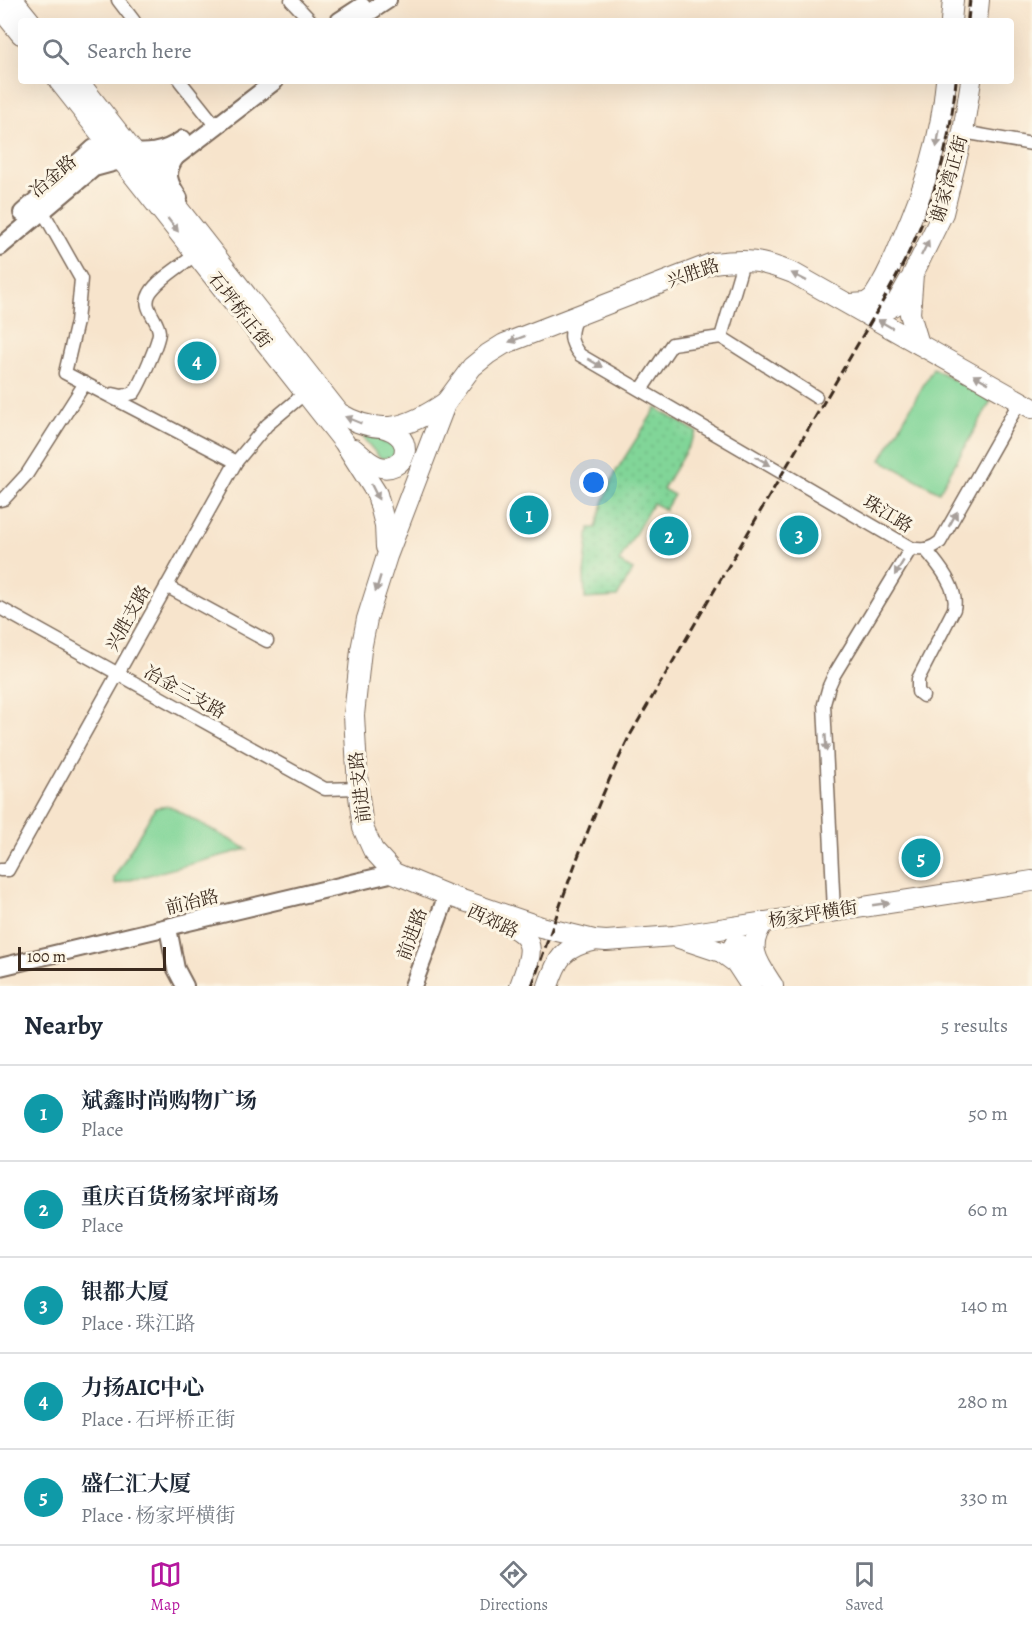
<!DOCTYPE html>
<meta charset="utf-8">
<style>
body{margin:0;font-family:Alegreya,"Noto Serif SC",serif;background:#f2f2f3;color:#1f2937}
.scale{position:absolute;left:18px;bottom:15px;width:148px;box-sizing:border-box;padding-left:6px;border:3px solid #3b2a1e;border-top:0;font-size:16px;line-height:21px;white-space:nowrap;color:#3b2a1e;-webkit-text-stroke:4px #fcf5e5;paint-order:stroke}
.you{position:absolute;left:594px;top:483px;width:21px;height:21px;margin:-15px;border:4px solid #fff;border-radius:50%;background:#1a73e8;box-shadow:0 0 0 9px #1a73e833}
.badge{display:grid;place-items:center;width:39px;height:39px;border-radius:50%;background:#b5179e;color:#fff;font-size:20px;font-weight:700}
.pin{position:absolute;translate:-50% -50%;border:3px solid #fff;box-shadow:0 2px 6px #0006}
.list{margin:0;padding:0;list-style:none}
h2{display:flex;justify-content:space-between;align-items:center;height:78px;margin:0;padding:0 24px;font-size:26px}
h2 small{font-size:20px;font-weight:400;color:#747a83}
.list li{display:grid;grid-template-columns:39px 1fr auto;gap:18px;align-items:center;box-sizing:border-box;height:96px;padding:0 24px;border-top:2px solid #e0e1e3}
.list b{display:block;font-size:22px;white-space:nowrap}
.list p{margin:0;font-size:20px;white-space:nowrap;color:#747a83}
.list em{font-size:20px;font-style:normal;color:#747a83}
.icon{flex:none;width:33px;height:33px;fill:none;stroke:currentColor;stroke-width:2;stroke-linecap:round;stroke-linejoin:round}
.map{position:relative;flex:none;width:1032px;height:986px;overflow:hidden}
.search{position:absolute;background:#fff;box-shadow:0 6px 24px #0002;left:18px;right:18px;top:18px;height:66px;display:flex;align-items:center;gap:15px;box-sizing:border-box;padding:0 21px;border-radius:6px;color:#747a83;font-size:22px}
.sheet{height:558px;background:#fff}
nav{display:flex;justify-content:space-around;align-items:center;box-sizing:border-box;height:84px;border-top:2px solid #e0e1e3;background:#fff;font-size:16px;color:#747a83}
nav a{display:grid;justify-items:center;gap:3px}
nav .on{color:#b5179e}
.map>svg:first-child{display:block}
.grass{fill:url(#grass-tufts);stroke:#5e805b;stroke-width:1.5}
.park{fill:url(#park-dots);stroke:#5e805b;stroke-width:1.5}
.garden{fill:#81d598;stroke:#5e805b;stroke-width:1.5}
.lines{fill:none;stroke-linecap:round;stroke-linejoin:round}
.street-casing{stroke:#7d6b5b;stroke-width:15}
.secondary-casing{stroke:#7d6b5b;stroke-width:20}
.primary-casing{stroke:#7d6b5b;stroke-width:22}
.street{stroke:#fff;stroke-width:12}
.secondary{stroke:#fff;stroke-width:16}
.primary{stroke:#fff;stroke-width:20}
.rail{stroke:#3b2a1e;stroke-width:3;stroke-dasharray:9 4.5;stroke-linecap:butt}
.oneway{fill:#a79f9a}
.labels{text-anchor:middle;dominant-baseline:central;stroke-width:6;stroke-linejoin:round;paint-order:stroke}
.street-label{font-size:18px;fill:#3b2a1e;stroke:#fcf5e5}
</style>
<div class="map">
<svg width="1032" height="986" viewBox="0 0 1032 986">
<defs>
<pattern id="grass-tufts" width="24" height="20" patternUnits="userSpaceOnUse" patternTransform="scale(1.5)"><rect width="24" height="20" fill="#81d598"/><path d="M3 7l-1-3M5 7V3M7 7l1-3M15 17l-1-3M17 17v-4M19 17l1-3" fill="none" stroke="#70b783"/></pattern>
<pattern id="park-dots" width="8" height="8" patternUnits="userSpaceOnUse" patternTransform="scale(1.5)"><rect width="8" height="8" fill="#81d598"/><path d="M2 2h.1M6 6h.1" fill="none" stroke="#70b783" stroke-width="1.8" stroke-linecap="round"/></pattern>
</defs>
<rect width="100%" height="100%" fill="#fcf5e5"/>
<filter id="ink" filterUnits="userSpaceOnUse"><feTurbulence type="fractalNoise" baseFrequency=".0167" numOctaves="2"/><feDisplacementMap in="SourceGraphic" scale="12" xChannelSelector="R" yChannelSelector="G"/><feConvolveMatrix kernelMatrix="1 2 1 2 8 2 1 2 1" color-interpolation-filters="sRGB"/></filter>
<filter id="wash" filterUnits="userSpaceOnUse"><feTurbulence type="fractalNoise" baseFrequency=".008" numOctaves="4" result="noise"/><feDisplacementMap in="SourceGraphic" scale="24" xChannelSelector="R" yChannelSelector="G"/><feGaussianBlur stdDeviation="1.35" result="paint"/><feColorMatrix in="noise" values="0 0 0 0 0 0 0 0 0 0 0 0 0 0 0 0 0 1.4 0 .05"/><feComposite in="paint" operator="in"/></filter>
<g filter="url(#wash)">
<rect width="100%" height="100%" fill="#f7e4cc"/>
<path class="grass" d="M366,433L394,436L397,458H380L363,438Z"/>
<path class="park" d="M656,408L697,432L663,489L674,495L665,510L653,503L619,562L633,570L617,597L585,599L584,574L589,528H596L603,503L616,471Z"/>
<g class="garden">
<path d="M933,368L991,401L939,492L881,460Z"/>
<path d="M169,806L247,849L115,884L114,878L155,808Z"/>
</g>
</g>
<g filter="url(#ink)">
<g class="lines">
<g class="street-casing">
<g id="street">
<path d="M118,0L134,21"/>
<path d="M291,0L311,21"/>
<path d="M180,81L211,120"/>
<path d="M963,132L1032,144"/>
<path d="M42,210L81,279L77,322L65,373L236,462"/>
<path d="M576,317C569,333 569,342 580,355L911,548L834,675L829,686L824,704L834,911"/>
<path d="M721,337L744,259"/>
<path d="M641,390L672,344L721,337L816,397"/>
<path d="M113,394L122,396L134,393C140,384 159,342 159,332C158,318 141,308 150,293C158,279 184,264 196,254"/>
<path d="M0,500L4,499L27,474L85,383"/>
<path d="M911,548C923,551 931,549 940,542L1020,401"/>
<path d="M166,586L267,641"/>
<path d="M0,608L325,789L358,788"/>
<path d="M923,696L918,692V679L954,609C959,589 938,564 925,549"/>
<path d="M0,870H8L236,462L267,425L305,393"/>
</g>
</g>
<g class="secondary-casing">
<g id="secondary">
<path d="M339,21L362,6"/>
<path d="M356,21L388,0"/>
<path d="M87,156C125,142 145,166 183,139"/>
<path d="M179,198C169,183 164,173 176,157L275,81"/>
<path d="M22,213L94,148"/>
<path d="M0,247L94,168L116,162L147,167L165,163L176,157"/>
<path d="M168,928L176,969L185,986"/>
<path d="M0,967L394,873"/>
<path d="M413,986L447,895"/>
</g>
</g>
<g class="primary-casing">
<g id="primary">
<path d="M13,0L30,21"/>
<path d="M0,8L21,34"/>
<path d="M951,21L953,0"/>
<path d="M977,21L979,0"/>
<path d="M59,81L344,442L377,494L385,525L386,547"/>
<path d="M78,81L339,413C380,438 410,427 446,402"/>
<path d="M880,288L878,301L882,305L889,308L896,304L909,281"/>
<path d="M851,304L866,303L873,298C885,280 894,260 902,240C925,187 941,139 946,81"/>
<path d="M919,344L910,314L913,274L943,213L963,132L971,81"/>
<path d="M1032,408L793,273C760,260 748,259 713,263L504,344L488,354L472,367L446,402L387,556L367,619L361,650L354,715L358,788L363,828L373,850L394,873L447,895L541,927L594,940L606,941L674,936L1032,881"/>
<path d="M354,449C361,455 369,463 377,466C404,476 421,437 382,427"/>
<path d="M764,922C745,947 758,963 773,986"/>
<path d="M505,924C541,938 530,957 520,986"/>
<path d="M679,938L721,952L736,963L751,986"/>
<path d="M736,963L732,949L735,944C746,944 751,953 757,961"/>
<path d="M548,986C557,959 563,947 593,941"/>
</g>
</g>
<use href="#street" class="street"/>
<use href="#secondary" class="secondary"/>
<use href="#primary" class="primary"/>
<g class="rail">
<path d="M968,21L970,0"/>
<path d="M532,986C561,902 590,817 629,737L884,299C927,224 947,168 956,81"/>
</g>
</g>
<defs><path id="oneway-solid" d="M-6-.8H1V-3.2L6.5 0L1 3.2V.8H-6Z" transform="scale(1.5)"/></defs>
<g class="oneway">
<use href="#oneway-solid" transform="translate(938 139) rotate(100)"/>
<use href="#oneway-solid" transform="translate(173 225) rotate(52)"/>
<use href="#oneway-solid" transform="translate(925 248) rotate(-64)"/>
<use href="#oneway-solid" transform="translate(799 277) rotate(-153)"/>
<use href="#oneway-solid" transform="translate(885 324) rotate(-150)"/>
<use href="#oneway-solid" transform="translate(517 339) rotate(159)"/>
<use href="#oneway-solid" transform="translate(595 363) rotate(30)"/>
<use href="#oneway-solid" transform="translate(981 379) rotate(-151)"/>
<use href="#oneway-solid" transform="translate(353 420) rotate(-158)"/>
<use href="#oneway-solid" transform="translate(763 461) rotate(30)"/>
<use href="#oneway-solid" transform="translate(375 492) rotate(64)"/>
<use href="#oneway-solid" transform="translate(953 519) rotate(-61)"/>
<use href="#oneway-solid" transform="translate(899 568) rotate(121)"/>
<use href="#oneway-solid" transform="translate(378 584) rotate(107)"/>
<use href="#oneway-solid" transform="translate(826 743) rotate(86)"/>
<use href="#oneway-solid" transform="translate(881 904) rotate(-8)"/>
</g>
</g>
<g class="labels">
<g class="street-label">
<text transform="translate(53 176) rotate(-40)">冶金路</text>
<text transform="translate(949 179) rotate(-74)">谢家湾正街</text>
<text transform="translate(693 273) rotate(-19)">兴胜路</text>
<text transform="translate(240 310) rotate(52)">石坪桥正街</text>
<text transform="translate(888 514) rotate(31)">珠江路</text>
<text transform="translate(128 618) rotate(-61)">兴胜支路</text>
<text transform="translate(185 692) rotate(29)">冶金三支路</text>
<text transform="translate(360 787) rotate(-97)">前进支路</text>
<text transform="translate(192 902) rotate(-14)">前冶路</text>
<text transform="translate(813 914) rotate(-9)">杨家坪横街</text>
<text transform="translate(493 921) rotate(25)">西郊路</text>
<text transform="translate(412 934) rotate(-70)">前进路</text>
</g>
</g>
</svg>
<div class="scale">100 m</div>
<div class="you"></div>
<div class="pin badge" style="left:529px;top:515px;background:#0f9aa8">1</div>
<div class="pin badge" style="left:669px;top:536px;background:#0f9aa8">2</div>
<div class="pin badge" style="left:799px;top:535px;background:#0f9aa8">3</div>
<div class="pin badge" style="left:197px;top:361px;background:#0f9aa8">4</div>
<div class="pin badge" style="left:921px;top:858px;background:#0f9aa8">5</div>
<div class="search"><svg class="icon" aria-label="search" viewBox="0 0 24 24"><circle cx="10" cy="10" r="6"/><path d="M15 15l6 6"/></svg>Search here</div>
</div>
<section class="sheet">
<h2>Nearby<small>5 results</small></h2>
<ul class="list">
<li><span class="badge" style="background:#0f9aa8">1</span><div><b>斌鑫时尚购物广场</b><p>Place</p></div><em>50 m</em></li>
<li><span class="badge" style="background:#0f9aa8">2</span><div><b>重庆百货杨家坪商场</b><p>Place</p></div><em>60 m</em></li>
<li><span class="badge" style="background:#0f9aa8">3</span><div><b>银都大厦</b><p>Place · 珠江路</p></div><em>140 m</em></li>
<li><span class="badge" style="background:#0f9aa8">4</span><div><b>力扬AIC中心</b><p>Place · 石坪桥正街</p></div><em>280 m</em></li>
<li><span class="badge" style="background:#0f9aa8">5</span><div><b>盛仁汇大厦</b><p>Place · 杨家坪横街</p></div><em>330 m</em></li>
</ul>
</section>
<nav>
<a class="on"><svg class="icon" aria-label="map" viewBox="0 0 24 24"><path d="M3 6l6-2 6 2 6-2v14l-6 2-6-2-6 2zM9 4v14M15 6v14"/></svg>Map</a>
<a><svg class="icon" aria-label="directions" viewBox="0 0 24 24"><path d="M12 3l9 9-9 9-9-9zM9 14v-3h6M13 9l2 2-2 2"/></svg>Directions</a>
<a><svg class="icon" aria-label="saved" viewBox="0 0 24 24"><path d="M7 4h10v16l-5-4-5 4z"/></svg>Saved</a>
</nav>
